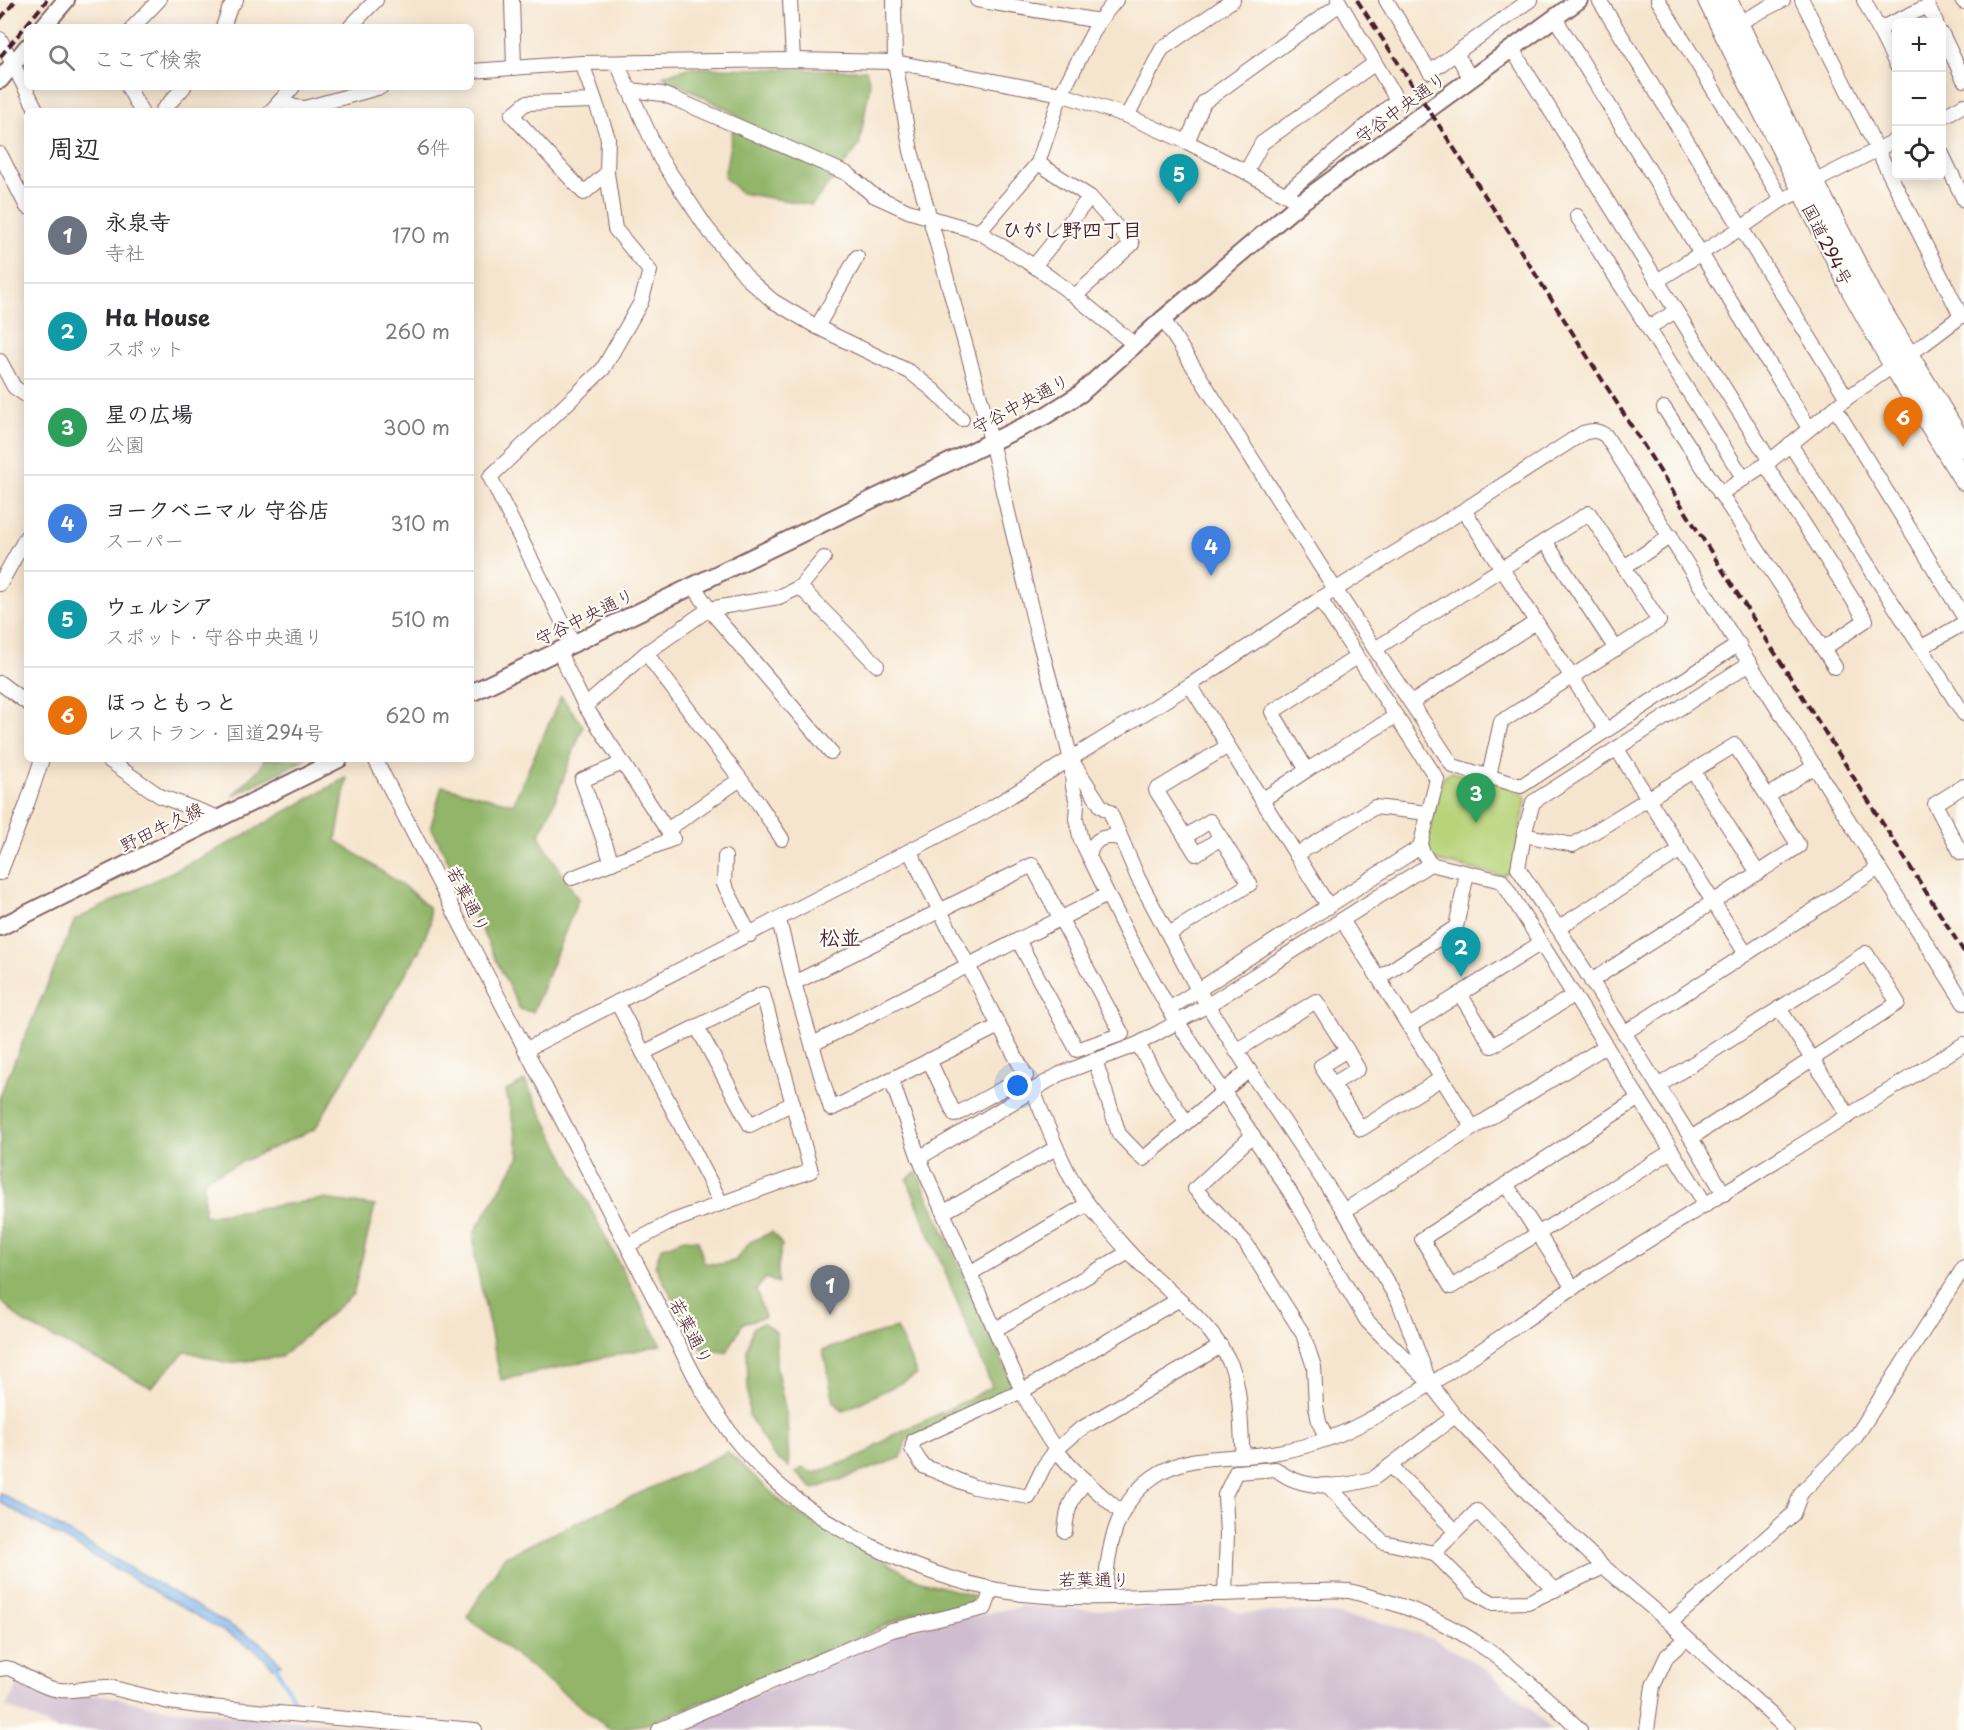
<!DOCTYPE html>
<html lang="ja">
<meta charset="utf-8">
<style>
body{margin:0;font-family:"Playpen Sans","Klee One",sans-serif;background:#f7f7f7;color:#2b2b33}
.controls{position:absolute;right:18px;top:18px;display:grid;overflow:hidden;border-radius:9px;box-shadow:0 3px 15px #0003}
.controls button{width:54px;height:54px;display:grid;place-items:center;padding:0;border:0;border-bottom:2px solid #e1e1e2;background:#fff;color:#2b2b33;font:30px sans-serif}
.you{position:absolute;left:1018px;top:1086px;width:21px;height:21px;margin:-15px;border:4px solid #fff;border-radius:50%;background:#1a73e8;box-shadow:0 0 0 9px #1a73e833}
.badge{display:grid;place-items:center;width:39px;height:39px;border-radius:50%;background:#b45309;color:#fff;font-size:20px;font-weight:700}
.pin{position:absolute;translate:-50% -50px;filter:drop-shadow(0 2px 3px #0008)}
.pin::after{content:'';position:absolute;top:32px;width:21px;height:18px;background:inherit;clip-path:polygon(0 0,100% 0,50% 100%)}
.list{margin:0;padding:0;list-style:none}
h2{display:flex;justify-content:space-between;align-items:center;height:78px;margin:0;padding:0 24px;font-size:26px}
h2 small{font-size:20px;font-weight:400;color:#7c7c81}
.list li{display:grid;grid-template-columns:39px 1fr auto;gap:18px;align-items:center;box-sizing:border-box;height:96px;padding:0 24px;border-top:2px solid #e1e1e2}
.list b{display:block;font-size:22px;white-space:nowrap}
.list p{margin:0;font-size:20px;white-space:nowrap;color:#7c7c81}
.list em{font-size:20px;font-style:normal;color:#7c7c81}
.icon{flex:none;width:33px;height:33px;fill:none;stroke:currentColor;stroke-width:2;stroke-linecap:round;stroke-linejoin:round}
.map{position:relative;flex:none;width:1964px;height:1730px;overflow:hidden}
.search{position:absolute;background:#fff;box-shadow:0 3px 15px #0003;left:24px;top:24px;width:450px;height:66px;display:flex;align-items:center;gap:15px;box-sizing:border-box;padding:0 21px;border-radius:9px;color:#7c7c81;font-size:22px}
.panel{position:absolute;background:#fff;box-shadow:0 3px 15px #0003;left:24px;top:108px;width:450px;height:654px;border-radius:9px}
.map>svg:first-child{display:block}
.industrial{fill:#cfbdcf}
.green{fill:#b8d379;stroke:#817952;stroke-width:1.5}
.forest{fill:#92b569;stroke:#6e6a4a;stroke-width:1.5}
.water{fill:#7db8ef;stroke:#646c8d;stroke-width:1.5}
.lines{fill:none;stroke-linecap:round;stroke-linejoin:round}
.stream{stroke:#7db8ef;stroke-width:4}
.minor-casing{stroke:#866464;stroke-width:16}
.major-casing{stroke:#866464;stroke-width:20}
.highway-casing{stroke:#866464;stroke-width:22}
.minor{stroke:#fff;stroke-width:14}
.major{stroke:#fff;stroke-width:16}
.highway{stroke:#fff;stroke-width:20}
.rail{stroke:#4a1f2b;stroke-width:4;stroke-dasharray:9 4.5;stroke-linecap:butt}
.labels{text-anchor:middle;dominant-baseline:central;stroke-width:4.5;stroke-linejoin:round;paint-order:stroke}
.street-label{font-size:18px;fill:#4a1f2b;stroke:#fdfcf7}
.neighbourhood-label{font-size:20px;font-weight:bold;fill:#4a1f2b;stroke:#fdfcf7}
.quarter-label{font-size:21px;font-weight:bold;fill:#4a1f2b;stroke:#fdfcf7}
</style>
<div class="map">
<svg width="1964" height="1730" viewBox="0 0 1964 1730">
<rect width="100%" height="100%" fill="#fdfcf7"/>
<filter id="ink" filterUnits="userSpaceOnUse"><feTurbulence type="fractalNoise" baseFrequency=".0167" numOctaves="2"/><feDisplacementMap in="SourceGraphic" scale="12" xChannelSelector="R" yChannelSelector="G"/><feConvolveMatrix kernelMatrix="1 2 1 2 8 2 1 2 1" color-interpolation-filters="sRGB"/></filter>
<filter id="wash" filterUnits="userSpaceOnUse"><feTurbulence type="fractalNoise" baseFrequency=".008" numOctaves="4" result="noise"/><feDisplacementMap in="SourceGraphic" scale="24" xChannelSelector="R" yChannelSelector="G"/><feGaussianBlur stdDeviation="1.35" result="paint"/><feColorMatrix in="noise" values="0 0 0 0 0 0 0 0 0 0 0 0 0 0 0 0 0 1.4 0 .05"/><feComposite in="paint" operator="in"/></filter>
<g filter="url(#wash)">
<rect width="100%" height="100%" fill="#f6e5ce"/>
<g class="industrial">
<path d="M1023,1606L1096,1610L1224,1606L1239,1613L1314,1611L1389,1624L1435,1640L1482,1667L1521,1699L1552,1730H676L902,1631Z"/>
<path d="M21,1680L72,1696L102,1695L167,1709L390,1730H58L6,1706Z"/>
</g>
<path class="green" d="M1451,772L1521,789L1526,800L1513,870L1502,876L1433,860L1425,846L1442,779Z"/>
<g class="forest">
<path d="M688,68L866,70L870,84L859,146L812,205L741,193L724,177L736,114L663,76Z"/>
<path d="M561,696L583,726L556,798L539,836L578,899L533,1012L520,1009L431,826L442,786L513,804Z"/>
<path d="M264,759H306L232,796L260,768Z"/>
<path d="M347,777L336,840L409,890L429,908L430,924L420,949L315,1129L204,1179V1216L323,1199L375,1206L353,1294L281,1357L227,1363L186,1351L151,1387L24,1323L0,1300V1095L75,920L234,841Z"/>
<path d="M525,1081L661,1345L501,1380L475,1259L474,1233L520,1156L506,1091Z"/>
<path d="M917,1172L1016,1391L906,1440L901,1458L814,1489L796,1473L802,1468L814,1473L862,1456L893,1435L935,1416L992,1387L907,1179Z"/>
<path d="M772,1232L782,1245L778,1266V1283L766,1278L756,1290L765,1317L743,1323L727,1352L702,1350L655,1266L661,1248L684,1239L698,1240L704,1263L721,1264L735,1261L750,1242Z"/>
<path d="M763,1323L776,1332V1366L787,1418L789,1467L774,1457L749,1416L747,1349L753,1327Z"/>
<path d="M897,1328L917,1375L843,1411L834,1402L823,1350Z"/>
<path d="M728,1452L787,1507L918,1580L974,1596L970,1605L913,1613L809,1660L647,1724L611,1730L467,1617L505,1556Z"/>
</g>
<path class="water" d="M0,1493L261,1643L281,1664L273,1667L256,1650L0,1502Z"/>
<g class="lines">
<path class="stream" d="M274,1663L300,1711"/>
</g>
</g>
<g filter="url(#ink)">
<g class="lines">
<g class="minor-casing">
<g id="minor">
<path d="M512,0L514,68"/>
<path d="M790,0L793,60"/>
<path d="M894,0L895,62L911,151L982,404L1038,637L1061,720L1071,760L1073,787L1077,803L1076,819L1081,840L1129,938L1169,1009L1290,1192L1367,1321L1430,1383L1455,1416L1545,1511L1604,1567L1670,1623L1788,1730"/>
<path d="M977,0L1099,21"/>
<path d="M1386,0L1430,72L1456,53L1471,79"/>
<path d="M1599,0L1847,398"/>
<path d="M1658,0L1782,200"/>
<path d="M1802,0L1961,316"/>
<path d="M1864,0L1896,64"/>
<path d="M1962,0L1964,2"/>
<path d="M1555,18L1809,428"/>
<path d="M1738,23L1783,0"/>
<path d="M133,27L159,0"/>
<path d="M223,27L229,10L236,0"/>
<path d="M350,27L376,0"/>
<path d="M1879,29L1928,6L1936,22"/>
<path d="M1942,34L1964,80"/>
<path d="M0,39L37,111"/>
<path d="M1512,49L1770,461"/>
<path d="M1456,53L1530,0"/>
<path d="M617,63L660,158L706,227L749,280L773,301L817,327L910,372L933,390L962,419"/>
<path d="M471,71L582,63L793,60L895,62L1061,94L1127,116L1187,142L1246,172L1300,203"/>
<path d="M128,87L141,111"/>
<path d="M631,90L662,94L675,99L848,174L873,195L908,211L979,232L1034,266L1075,296L1135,345"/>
<path d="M280,101L295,107L305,108L381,87"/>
<path d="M595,101L526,103L512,115L584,193L607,173"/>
<path d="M162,111L184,87"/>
<path d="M271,111L293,87"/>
<path d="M1127,116L1162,49L1233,0"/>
<path d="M1942,117L1964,105"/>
<path d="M1187,142L1204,102L1340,4"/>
<path d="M0,154L27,207"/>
<path d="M1942,154L1964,200"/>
<path d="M1246,172L1262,143L1374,64"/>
<path d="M1814,182L1896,140"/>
<path d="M1285,194L1397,100L1338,0"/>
<path d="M1577,216L1744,479"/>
<path d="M979,232L1038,163L1061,94L1099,21L1116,0"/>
<path d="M1034,266L1090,197L1038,163"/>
<path d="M1657,281L1741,228L1782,200L1801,191"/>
<path d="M1075,296L1132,244L1090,197"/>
<path d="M1163,319L1335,589L1453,766L1521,786L1739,644"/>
<path d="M817,327L857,257"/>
<path d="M1648,328L1676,311"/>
<path d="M0,361L14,387L27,396"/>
<path d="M1664,408L1835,667"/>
<path d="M1835,408L1964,617"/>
<path d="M1790,444L1964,714"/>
<path d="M1765,464L1866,620L1823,649"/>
<path d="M1720,494L1770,461L1847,398L1924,344L1964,314"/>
<path d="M1464,510L1606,730"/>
<path d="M1545,541L1616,649"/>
<path d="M1624,567L1671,536"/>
<path d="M0,584L27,536"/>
<path d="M693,585L709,609L831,752"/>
<path d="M800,587L877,665"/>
<path d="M573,643L490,477L603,369L641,302L650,271L615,229L607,173L608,138L582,63"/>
<path d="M1922,647L1964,623"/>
<path d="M1375,649L1589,513L1659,621L1501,722L1489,776"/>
<path d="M558,650L585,706L673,839L572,878"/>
<path d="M646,653L759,804L782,839"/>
<path d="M0,683L27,703"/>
<path d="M1190,685L1329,907"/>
<path d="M1411,703L1536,622"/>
<path d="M585,706L646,653L709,609L779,597L800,587L824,558"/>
<path d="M1617,749L1746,954"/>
<path d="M107,759L160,796L219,818"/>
<path d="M375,759L702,1390C714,1408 725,1427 739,1444C803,1524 932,1587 1034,1595C1090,1600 1148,1595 1204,1594C1241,1594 1277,1591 1314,1591C1325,1591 1338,1590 1349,1591C1358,1593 1368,1596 1378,1599C1463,1621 1519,1670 1580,1730"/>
<path d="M1072,761L1101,806L1110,812L1138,878L1198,990L1249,1070L1344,1211L1399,1302L1428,1378"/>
<path d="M1307,770L1272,712L1357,657"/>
<path d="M1693,771L1758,873"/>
<path d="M1964,786L1935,804L1961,853L1964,852"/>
<path d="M1768,796L1815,766"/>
<path d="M1262,800L1307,770L1396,716"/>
<path d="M667,830L739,780"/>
<path d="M1524,835L1573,845L1735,745L1799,846L1591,981"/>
<path d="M1185,837L1210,821L1221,838"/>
<path d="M1681,850L1558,928L1658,1086L1866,953L1898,1003L1691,1138L1724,1194"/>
<path d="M1089,855C1094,838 1104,835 1120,838"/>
<path d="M1296,855L1375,807L1428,813"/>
<path d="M725,857L724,884L750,935"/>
<path d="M612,863L582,780L623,763"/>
<path d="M1430,864L1502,881L1706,1205"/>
<path d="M0,873L27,804L42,759"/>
<path d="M779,920L794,983L831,1109L999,1026L910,852"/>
<path d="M1342,920L1473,1128"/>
<path d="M1558,928L1518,868L1524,835L1533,802L1750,663"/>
<path d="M1169,934L1250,884L1221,838L1196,854L1156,790L1228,746"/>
<path d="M1379,978L1456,927L1467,873"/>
<path d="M794,983L1032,865L1122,1034L1077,1050L1018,940"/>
<path d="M1460,994L1492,1046L1574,995"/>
<path d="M617,1002L721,1203"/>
<path d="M1779,1008L1849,1116"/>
<path d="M1169,1009L1420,847L1437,779L1320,599"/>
<path d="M1409,1026L1541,943"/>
<path d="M697,1027L750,1125L793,1103"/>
<path d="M1624,1033L1879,868"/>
<path d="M813,1044L1107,895"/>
<path d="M1138,1044L1160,1083L1186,1122"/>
<path d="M525,1050L986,811L1190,685L1320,599L1464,510L1583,433C1593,430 1598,430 1606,436L1964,1003"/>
<path d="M1236,1051L1316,1001L1347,1050L1321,1066L1361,1129L1442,1078"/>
<path d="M929,1060L955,1115L1026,1076L999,1026"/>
<path d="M1095,1060L1119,1134L1143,1159L1249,1070"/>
<path d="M891,1079L919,1158L1060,1074L1138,1044L1208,1005L1430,864L1420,847"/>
<path d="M1333,1084L1358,1069L1347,1050"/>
<path d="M1658,1086L1691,1138"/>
<path d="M1033,1090C1044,1118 1055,1147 1069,1174C1083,1202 1107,1227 1127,1250C1162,1289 1209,1317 1231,1365C1242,1392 1240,1427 1243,1456"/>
<path d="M1639,1098L1422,1239L1451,1287L1672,1151"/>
<path d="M1253,1135L1195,1189L1245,1242L1303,1334L1314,1367L1316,1406L1319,1422L1327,1439"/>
<path d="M919,1158L1022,1391C1032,1411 1042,1430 1055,1448C1073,1472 1099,1493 1122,1513"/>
<path d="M1506,1184L1573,1288"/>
<path d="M1344,1211L1473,1128L1606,1046"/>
<path d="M944,1212L1056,1148"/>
<path d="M628,1245L673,1221L811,1171L763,994L643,1053"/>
<path d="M971,1273L1088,1204"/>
<path d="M1178,1300L1022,1391L914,1440L912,1449L923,1466L974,1487L1029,1497L1044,1466L1056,1450L1079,1430L1221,1346"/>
<path d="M996,1329L1129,1252"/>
<path d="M1390,1466L1456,1531"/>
<path d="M1327,1485L1383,1542L1434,1553L1472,1591L1493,1603L1528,1602L1604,1567"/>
<path d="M1065,1531C1067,1507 1071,1499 1086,1481"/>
<path d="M1434,1553L1477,1511L1555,1590"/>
<path d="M1225,1594L1227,1534L1225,1495L1236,1472L1276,1469C1301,1491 1344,1488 1374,1478L1455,1416"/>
<path d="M1105,1596C1107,1551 1114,1505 1153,1477C1189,1452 1231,1460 1272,1453C1304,1448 1335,1438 1363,1423C1437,1385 1504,1333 1574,1287C1703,1205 1834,1125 1964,1044"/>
<path d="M1670,1623L1793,1514L1801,1493L1855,1438L1964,1267"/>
<path d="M0,1669L6,1668L11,1669C26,1676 44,1689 60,1690C76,1692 93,1686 109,1687L169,1702L199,1706L475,1730"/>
<path d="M659,1730L892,1630L985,1608L992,1589"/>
<path d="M1647,1730L1653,1686L1667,1656L1686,1639"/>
</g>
</g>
<g class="major-casing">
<g id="major">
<path d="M43,27L66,0"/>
<path d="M0,80L27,47"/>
<path d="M471,693L1045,416L1080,394L1163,319L1300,203L1579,0"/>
<path d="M0,927L339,759"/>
</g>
</g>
<g class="highway-casing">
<g id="highway">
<path d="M1708,0L1852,291L1894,366L1964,480"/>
<path d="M1727,0L1814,182L1872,295L1964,447"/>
</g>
</g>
<use href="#minor" class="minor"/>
<use href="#major" class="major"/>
<use href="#highway" class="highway"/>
<g class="rail">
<path d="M1357,0L1510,234L1964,952"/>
<path d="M0,19L16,0"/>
<path d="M0,57L47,0"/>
</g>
</g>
</g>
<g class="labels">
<g class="street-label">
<text transform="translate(1400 107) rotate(-36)">守谷中央通り</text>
<text transform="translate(1828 244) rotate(63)">国道294号</text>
<text transform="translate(1020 403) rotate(-28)">守谷中央通り</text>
<text transform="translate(584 616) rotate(-26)">守谷中央通り</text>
<text transform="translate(161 826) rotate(-26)">野田牛久線</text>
<text transform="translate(469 899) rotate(63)">若葉通り</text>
<text transform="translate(692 1331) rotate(63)">若葉通り</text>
<text x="1094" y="1578">若葉通り</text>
</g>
<g class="neighbourhood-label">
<text x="1072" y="229">ひがし野四丁目</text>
</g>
<g class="quarter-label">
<text x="840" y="936">松並</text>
</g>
</g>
</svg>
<div class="controls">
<button>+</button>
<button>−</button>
<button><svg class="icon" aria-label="locate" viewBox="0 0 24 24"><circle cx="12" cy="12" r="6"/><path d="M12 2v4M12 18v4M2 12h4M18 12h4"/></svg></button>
</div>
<div class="you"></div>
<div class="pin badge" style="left:830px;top:1315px;background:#6b7280">1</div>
<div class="pin badge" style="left:1461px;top:977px;background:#0f9aa8">2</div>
<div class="pin badge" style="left:1476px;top:823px;background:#2e9e5b">3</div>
<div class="pin badge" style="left:1211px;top:576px;background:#3f7fe0">4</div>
<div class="pin badge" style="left:1179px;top:204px;background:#0f9aa8">5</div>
<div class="pin badge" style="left:1903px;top:447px;background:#e8710a">6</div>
<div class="search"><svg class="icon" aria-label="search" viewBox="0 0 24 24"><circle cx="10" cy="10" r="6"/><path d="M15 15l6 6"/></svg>ここで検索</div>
<section class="panel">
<h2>周辺<small>6件</small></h2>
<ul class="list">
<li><span class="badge" style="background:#6b7280">1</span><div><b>永泉寺</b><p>寺社</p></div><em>170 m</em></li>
<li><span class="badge" style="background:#0f9aa8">2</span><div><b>Ha House</b><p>スポット</p></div><em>260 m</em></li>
<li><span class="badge" style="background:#2e9e5b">3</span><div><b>星の広場</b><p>公園</p></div><em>300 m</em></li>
<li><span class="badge" style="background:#3f7fe0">4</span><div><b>ヨークベニマル 守谷店</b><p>スーパー</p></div><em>310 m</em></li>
<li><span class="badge" style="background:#0f9aa8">5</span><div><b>ウェルシア</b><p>スポット · 守谷中央通り</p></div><em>510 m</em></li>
<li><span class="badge" style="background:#e8710a">6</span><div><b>ほっともっと</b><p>レストラン · 国道294号</p></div><em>620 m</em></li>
</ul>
</section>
</div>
